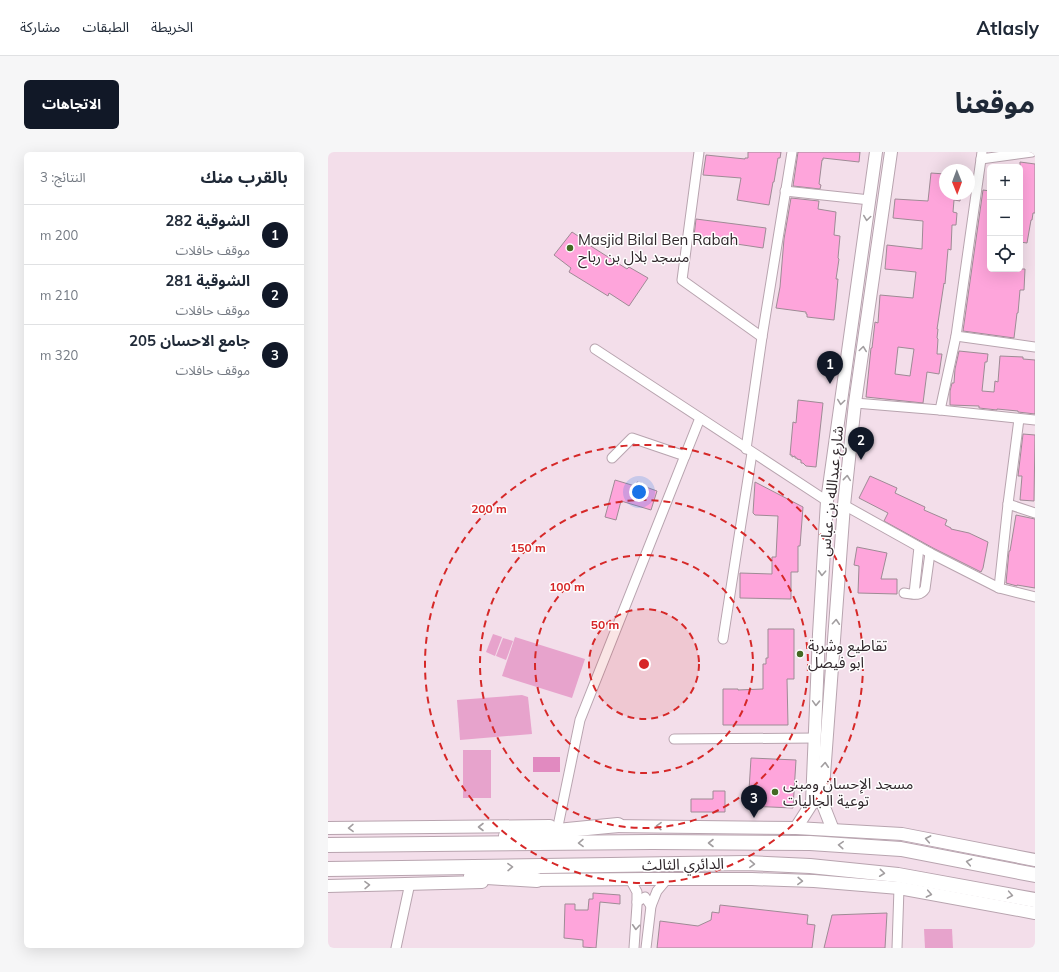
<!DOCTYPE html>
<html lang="ar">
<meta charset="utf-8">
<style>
body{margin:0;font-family:Mulish,"Noto Sans Arabic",sans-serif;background:#f6f6f7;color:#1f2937;direction:rtl}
.controls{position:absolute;right:12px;top:12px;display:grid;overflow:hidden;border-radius:6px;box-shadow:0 4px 16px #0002}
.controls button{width:36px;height:36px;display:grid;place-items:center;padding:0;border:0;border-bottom:1px solid #e0e1e3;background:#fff;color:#1f2937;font:20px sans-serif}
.compass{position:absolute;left:611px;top:12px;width:36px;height:36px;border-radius:50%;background:#fff;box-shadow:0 4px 16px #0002;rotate:179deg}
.you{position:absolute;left:311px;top:340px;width:14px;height:14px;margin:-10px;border:3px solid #fff;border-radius:50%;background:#1a73e8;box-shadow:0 0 0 6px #1a73e833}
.badge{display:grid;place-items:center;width:26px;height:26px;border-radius:50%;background:#111827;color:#fff;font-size:13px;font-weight:700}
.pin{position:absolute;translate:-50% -33px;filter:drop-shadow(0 1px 2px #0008)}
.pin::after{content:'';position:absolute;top:21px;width:14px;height:12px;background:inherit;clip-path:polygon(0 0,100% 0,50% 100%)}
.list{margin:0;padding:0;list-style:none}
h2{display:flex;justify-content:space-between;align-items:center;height:52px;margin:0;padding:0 16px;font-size:17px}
h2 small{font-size:13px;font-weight:400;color:#747a83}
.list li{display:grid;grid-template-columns:26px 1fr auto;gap:12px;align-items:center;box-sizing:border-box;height:60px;padding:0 16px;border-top:1px solid #e0e1e3}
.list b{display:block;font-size:15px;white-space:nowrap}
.list p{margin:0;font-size:13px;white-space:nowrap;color:#747a83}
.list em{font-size:13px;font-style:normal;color:#747a83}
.icon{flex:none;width:22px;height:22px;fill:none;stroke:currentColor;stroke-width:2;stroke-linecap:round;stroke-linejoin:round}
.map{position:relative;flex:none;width:707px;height:796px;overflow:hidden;direction:ltr;border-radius:6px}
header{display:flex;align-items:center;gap:24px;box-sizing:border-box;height:56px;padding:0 20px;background:#fff;border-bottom:1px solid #e0e1e3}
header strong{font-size:19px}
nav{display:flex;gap:22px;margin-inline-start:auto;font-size:14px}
.intro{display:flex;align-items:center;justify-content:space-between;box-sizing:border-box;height:96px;padding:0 24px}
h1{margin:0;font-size:28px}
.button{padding:10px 18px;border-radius:6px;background:#111827;color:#fff;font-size:14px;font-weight:700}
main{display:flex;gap:24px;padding:0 24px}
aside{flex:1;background:#fff;border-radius:6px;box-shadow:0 4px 16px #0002}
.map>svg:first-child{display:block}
.green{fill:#e7a3cc}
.water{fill:#e18ac0}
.building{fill:#fea5db;stroke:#9e8b95;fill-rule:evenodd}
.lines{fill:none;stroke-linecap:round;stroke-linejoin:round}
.minor-casing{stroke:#b8a4af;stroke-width:11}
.major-casing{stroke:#b8a4af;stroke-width:14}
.highway-casing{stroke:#b8a4af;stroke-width:16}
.minor{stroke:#fff;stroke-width:9}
.major{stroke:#fff;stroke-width:12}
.highway{stroke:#fff;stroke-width:14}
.oneway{stroke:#a29ea0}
.ring{fill:none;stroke:#d62828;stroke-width:2;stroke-dasharray:7 5}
.poi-dot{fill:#446a23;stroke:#fff;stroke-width:1.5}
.labels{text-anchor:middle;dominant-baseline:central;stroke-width:3;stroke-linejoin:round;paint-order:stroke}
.poi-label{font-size:15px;fill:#30282c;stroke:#fff;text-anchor:start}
.street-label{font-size:15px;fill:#30282c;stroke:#fff}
.centre{fill:#d62828;stroke:#fff;stroke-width:2}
.ring-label{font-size:12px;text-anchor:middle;font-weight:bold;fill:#d62828;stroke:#fff;stroke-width:3;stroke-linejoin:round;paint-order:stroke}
</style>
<header>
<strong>Atlasly</strong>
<nav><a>الخريطة</a><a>الطبقات</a><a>مشاركة</a></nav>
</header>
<div class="intro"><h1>موقعنا</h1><a class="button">الاتجاهات</a></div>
<main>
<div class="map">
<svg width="707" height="796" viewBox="0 0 707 796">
<rect width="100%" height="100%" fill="#f3deea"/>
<g class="green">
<path d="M165,482L174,485L167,504L158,500Z"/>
<path d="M187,485L257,507L244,546L174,524Z"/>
<path d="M175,486L185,489L178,508L168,504Z"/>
<path d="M194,543L200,545L204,582L132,588L129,548Z"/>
<rect x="135" y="598" width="28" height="48"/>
<path d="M596,777H624L625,796H597Z"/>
</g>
<rect class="water" x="205" y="605" width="27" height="15"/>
<g class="building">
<path d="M420,0H453L452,6H450L446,30H445L441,53L409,48L413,26L375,23L378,3L417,7V6H420Z"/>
<path d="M470,0H532L531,10L495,6V8H494L491,32L493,33L492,37L465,34Z"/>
<path d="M692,10L707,12V61H705L704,68H703L699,91L692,90Z"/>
<path d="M603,21L617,22V42H633L632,49L626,48L625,60L629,61L628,73H624L623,98L620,97L617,132L616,131L609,177H610L609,186L610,187L609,202H614L611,222L599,220L595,251L538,245L543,196H544L547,170L550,171L552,143L585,146L588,120L557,117L559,93L594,97L595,69L565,66L567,47L600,49ZM570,195L586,197L582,224L567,222Z"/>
<path d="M655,38L662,39V117H697L696,138H692L690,161H689L686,186L635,179Z"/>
<path d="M463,46L491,49L490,57L508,60L506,83L512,84L510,106L511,107L508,127H510L508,149L506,168L479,165V162H478V160L448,156L452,135L456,87Z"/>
<path d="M368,67L438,76L435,96L402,91V89L366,84Z"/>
<path d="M244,80L259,90L258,91L299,117L301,115L320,126L301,154L281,141L280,144L241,120L243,116L226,103Z"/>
<path d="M631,199L660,202L659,210H657L654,239L666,240L667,229L670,230L672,204L695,205V207L707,208V262L690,260V259L669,257V258L651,256V254L622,253V239L624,231H626L627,217Z"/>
<path d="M470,248L495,251L488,315L478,314L475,311H473V308L469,307V306H467V304L464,305V303H462L465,270L468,271Z"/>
<path d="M695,282L707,283L706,349L692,348L694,324H690Z"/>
<path d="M542,324L569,336L567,341L597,355L596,358L619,368L617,373L623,376V377L641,381L660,390L655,416L653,420L605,396L556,369L560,361L531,346Z"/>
<path d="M287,328L307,334L309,330L316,332L315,334L329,339L323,358L293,349L288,368L277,365Z"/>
<path d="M427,330L475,355L472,394H470V420H463V447L412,446V421L444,422V405H448L450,364L427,363L425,361Z"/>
<path d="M688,363L707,367V436L689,433V434L678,431L681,399H682Z"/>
<path d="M529,395L559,401L553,427H569V442L530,441L531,414L526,413Z"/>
<path d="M440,477H466V527H459L460,573H395V537H410V538L435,537V512H438V506H440Z"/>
<path d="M423,606L468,608L465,656L420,654Z"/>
<path d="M385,639H397V660H363V647H385Z"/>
<path d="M265,741L292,743V752L272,750L268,796L255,795V788L236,786L237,752H247V758H260L261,747H265Z"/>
<path d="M392,753L480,763L479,772L487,773L484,796H329L332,769L370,774L383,768L384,760L391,761Z"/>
<path d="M559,761L557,796H496L504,763Z"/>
</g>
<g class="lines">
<g class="minor-casing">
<g id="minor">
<path d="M371,0L354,128L434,185"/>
<path d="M653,7L704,0"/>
<path d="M457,39L542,48"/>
<path d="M628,184L707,195"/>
<path d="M267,197L499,349"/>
<path d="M527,251L612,258L707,268"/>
<path d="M612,258L628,184L654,0"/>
<path d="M691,267L680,352L671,436L707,445"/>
<path d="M418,297L434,185L464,0"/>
<path d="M284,306L304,286L357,304"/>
<path d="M680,352L707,361"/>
<path d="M516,353L602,401L671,436"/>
<path d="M576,441C584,442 592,445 597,437L602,401"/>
<path d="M586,442L591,395"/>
<path d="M395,487L424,301"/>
<path d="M346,587L487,586"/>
<path d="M230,674L252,568L372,266"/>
<path d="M302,727L309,740V753L306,796"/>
<path d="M309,750L317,745L323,754"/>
<path d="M68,796L82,731"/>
<path d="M318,796L323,754L329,739L339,727"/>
<path d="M569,796L571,736"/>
</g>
</g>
<g class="major-casing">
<g id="major">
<path d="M281,674L468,676L574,682L707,708"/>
<path d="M0,676L222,674"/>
<path d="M468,676L484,651L491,482L499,349L548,0"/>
<path d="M505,678L494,650L516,353L527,251L563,0"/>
<path d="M201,728L318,727H424L486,729L571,736L707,761"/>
<path d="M0,734L154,730"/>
</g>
</g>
<g class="highway-casing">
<g id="highway">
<path d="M178,684L290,673"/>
<path d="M0,693L324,690L482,691L573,697L707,723"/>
<path d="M0,717L419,711L482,714L570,723L707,748"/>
<path d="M143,724L209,728"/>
</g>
</g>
<use href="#minor" class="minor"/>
<use href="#major" class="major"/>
<use href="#highway" class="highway"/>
</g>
<defs><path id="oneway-chevron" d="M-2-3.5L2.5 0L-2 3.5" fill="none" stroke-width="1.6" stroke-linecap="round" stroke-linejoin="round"/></defs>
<g class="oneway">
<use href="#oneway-chevron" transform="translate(539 66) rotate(98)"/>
<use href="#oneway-chevron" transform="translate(535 197) rotate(-82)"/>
<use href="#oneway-chevron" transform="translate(513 250) rotate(98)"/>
<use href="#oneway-chevron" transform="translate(519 326) rotate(-84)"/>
<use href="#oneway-chevron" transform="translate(494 421) rotate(93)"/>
<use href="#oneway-chevron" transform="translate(508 470) rotate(-86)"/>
<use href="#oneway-chevron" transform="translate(488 551) rotate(92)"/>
<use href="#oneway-chevron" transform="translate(497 613) rotate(-86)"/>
<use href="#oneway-chevron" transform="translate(331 674) rotate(-179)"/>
<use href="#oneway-chevron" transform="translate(153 675) rotate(180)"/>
<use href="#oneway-chevron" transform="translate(23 676) rotate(179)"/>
<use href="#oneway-chevron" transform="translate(600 687) rotate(-169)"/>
<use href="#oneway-chevron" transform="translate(253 691) rotate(179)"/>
<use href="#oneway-chevron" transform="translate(383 691) rotate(-180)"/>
<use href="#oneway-chevron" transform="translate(513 693) rotate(-176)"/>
<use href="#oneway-chevron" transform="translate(641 710) rotate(-169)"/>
<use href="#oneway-chevron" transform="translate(424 712) rotate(2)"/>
<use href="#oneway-chevron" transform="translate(182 715) rotate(-1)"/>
<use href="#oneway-chevron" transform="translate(554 721) rotate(6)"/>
<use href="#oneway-chevron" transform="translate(472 729) rotate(2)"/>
<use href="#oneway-chevron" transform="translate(39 733) rotate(-1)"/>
<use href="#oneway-chevron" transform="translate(601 742) rotate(11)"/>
<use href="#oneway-chevron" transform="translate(682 743) rotate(10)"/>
<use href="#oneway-chevron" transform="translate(308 775) rotate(94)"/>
</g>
<circle cx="316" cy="512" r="55" fill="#d62828" fill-opacity=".12"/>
<g class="ring">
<circle cx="316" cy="512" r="55"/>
<circle cx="316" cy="512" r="109"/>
<circle cx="316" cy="512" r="164"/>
<circle cx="316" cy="512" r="219"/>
</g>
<g class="poi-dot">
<circle cx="242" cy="96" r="4"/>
<circle cx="472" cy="502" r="4"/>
<circle cx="447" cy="640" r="4"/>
</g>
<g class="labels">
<g class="poi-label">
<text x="250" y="87">Masjid Bilal Ben Rabah<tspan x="250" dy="17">مسجد بلال بن رباح</tspan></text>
<text x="480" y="493">تقاطيع وشربة<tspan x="480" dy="17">ابو فيصل</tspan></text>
<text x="455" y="631">مسجد الإحسان ومبنى<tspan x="455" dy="17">توعية الجاليات</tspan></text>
</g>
<g class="street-label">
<text transform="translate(503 339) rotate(-84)">شارع عبدالله بن عباس</text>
<text transform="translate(355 712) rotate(-1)">الدائري الثالث</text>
</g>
</g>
<circle cx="316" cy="512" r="6" class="centre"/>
<g class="ring-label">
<text x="161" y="361">200 m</text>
<text x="200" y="400">150 m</text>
<text x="239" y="439">100 m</text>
<text x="277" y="477">50 m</text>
</g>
</svg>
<div class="controls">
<button>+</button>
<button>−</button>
<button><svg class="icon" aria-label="locate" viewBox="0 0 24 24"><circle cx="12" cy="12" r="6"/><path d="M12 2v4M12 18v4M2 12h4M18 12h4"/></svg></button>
</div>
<svg class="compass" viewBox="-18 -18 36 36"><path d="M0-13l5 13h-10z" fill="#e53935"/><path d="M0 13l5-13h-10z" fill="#747a83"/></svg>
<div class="you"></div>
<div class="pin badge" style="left:502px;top:232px">1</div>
<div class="pin badge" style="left:533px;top:308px">2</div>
<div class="pin badge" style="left:426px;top:666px">3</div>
</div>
<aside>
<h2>بالقرب منك<small>النتائج: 3</small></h2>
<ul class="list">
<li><span class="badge">1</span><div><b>الشوقية 282</b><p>موقف حافلات</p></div><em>200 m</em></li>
<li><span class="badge">2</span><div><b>الشوقية 281</b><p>موقف حافلات</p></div><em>210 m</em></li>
<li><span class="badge">3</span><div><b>جامع الاحسان 205</b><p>موقف حافلات</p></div><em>320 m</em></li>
</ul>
</aside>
</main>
